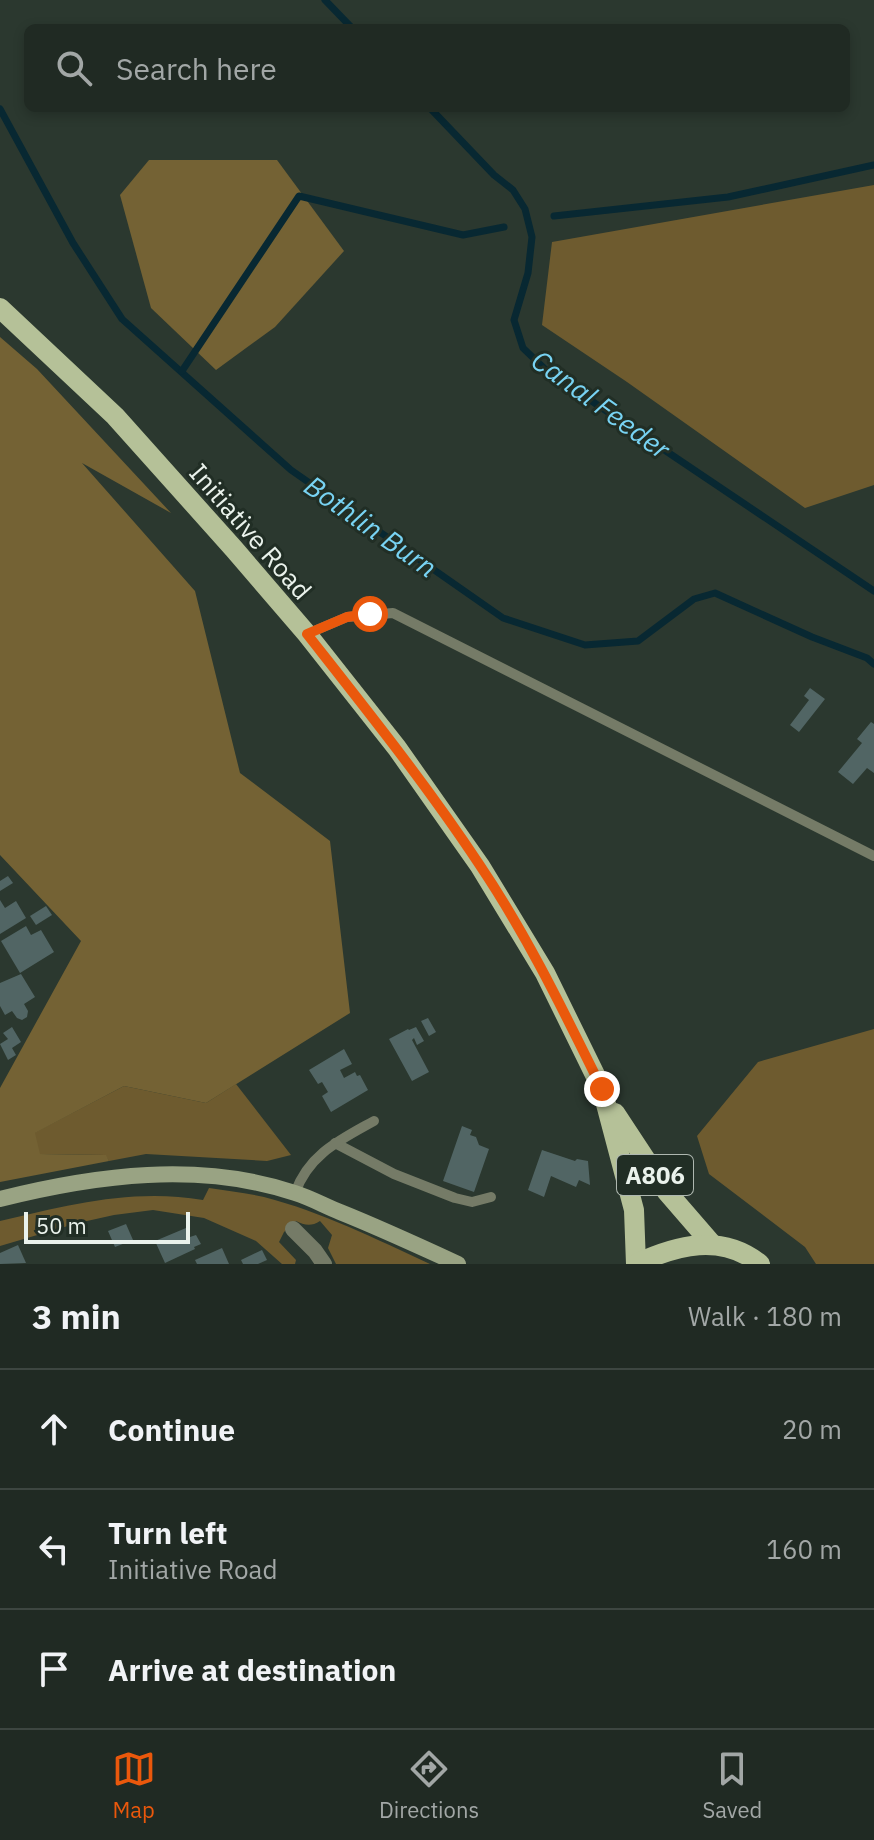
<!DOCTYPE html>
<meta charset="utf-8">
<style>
body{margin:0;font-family:"IBM Plex Sans",sans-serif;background:#28322b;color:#f1f3f6}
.scale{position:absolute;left:24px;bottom:20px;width:166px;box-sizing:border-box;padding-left:8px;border:4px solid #eaf2ec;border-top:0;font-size:22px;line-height:28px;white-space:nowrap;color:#eaf2ec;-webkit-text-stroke:6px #212e25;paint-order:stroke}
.stop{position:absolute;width:24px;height:24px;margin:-18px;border:6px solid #ea580c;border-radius:50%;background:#fff}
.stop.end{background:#ea580c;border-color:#fff;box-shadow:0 2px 8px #0008}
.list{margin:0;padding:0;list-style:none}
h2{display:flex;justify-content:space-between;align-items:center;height:104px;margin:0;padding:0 32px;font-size:34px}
h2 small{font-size:26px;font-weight:400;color:#a2a7a6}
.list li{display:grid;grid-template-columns:52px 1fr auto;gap:24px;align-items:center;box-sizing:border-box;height:120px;padding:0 32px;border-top:2px solid #3d4641}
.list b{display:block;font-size:30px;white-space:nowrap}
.list p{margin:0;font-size:26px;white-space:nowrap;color:#a2a7a6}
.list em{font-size:26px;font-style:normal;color:#a2a7a6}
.icon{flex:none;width:44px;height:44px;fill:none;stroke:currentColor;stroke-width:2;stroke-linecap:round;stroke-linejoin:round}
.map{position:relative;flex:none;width:874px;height:1264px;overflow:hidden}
.search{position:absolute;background:#202a23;box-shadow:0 4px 12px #0003;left:24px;right:24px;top:24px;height:88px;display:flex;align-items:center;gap:20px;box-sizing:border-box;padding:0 28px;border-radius:12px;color:#a2a7a6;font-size:30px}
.sheet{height:464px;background:#202a23}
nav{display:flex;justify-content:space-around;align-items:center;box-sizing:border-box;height:112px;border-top:2px solid #3d4641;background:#202a23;font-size:22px;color:#a2a7a6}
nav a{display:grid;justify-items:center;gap:4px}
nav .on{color:#ea580c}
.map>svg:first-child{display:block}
.green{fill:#6e5b2f}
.forest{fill:#746234}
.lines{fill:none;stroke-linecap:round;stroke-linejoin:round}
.stream{stroke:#082832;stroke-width:7}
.building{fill:#516564}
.service{stroke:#757b67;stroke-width:10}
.minor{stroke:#757b67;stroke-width:16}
.secondary{stroke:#99a383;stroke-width:16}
.primary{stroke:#b5c198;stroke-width:20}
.route{stroke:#ea580c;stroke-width:10}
.labels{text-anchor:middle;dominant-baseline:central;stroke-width:6;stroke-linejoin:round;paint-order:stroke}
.shield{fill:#212e25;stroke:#aeb7b0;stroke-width:2}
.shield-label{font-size:24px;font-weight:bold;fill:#eaf2ec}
.street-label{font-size:26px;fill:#eaf2ec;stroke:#212e25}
.water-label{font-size:28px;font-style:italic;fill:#78d3f3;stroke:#212e25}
</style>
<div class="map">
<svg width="874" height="1264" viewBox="0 0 874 1264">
<rect width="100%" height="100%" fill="#2b382f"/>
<g class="green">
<path d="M874,185V485L805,508L627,382L542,325L552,242Z"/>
<path d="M874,1029V1264H816L805,1247L709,1174L697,1136L758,1062Z"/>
<path d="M236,1084L291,1155L267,1161L146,1154L109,1161L105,1155L39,1154L34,1133L124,1086L206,1103Z"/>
<path d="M209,1188C228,1191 246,1193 264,1197C322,1212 376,1239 430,1264H336L328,1248L332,1235L320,1221C311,1227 304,1225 296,1221L284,1232L279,1242L296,1260L295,1264H282L256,1241L204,1218L153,1210L114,1215L78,1223L0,1246V1221C68,1205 133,1188 203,1200Z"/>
</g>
<g class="forest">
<path d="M149,160H277L344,251L275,327L216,370L151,308L120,195Z"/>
<path d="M0,337L37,369L171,513L82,463L195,591L240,773L330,841L350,1013L206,1103L124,1086L35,1133L40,1154L106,1155L109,1161L0,1182V1088L81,941L0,855Z"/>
</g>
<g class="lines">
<g class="stream">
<path d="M325,0L352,28"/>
<path d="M430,108L494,175L513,190L525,209L532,237L528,273L514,320L523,348L547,371L874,591"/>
<path d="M0,109L73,243L122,319L291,470L503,618L585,645L638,641L694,599L715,593L812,637L867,658L874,664"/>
<path d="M554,216L728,197L874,165"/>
<path d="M182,371L299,196L463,235L504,227"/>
</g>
</g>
<g class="building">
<path d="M810,688L825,699L799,732L790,725L809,700L804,696Z"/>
<path d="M871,722L874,724V773L867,768L853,784L838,772L862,743L857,739Z"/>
<path d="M8,876L13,883L0,891V881Z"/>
<path d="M0,900L5,908L16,901L26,918L0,934Z"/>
<path d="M46,906L52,915L36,925L30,916Z"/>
<path d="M26,926L31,935L41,930L54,952L20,973L1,941Z"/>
<path d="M21,974L35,997L24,1004L28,1011L27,1017L22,1020L17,1018L12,1011L5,1015L0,1006V983Z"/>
<path d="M428,1018L436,1032L429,1036L421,1021Z"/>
<path d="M12,1027L21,1042L12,1048L16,1055L8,1060L0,1044L8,1039L3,1033Z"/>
<path d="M416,1027L424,1041L417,1045L414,1038L412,1040L429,1072L412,1081L389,1039L408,1029L409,1030Z"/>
<path d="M344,1049L352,1064L340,1070L344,1078L355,1072L357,1076L360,1075L368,1090L331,1112L322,1096L328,1092L322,1082L318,1084L309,1070Z"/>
<path d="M462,1126L472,1130L470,1135L476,1137L479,1145L489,1149L474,1192L443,1181Z"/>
<path d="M542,1150L575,1161L577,1159L588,1161L590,1185L579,1180L576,1187L551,1176L544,1197L528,1190Z"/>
<path d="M126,1224L133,1240L115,1247L108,1231Z"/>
<path d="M186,1228L190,1237L196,1235L201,1244L194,1247L195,1249L165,1263L155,1241Z"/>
<path d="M18,1245L26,1263L0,1264V1253Z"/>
<path d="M222,1248L229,1264H197L195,1260Z"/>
<path d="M262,1250L267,1260L258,1264H243L241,1260Z"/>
</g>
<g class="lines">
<g class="service">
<path d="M307,634L347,617L393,613L874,856"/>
<path d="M335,1143L394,1174L455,1198L472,1202L491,1197"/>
<path d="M295,1193C309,1154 340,1140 374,1121"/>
</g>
<path class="minor" d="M293,1229L315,1251L324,1264"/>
<path class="secondary" d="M0,1199C96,1175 199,1161 295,1193C311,1198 325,1206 340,1212C380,1228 419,1246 458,1264"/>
<g class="primary">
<path d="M0,308L115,416L234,549L307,634L397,748L480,866L545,973L602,1089L634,1210L636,1264"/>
<path d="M615,1113L667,1192L712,1244"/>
<path d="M636,1264C677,1245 721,1233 760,1264"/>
</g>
</g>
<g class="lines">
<path class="route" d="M370,614L347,617L307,634C366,709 426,784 479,864C527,935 564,1012 602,1089"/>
</g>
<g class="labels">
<rect class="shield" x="617" y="1155" width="76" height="40" rx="6"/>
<g class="shield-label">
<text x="655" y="1175">A806</text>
</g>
<g class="street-label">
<text transform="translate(251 531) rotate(49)">Initiative Road</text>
</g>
<g class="water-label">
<text transform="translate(601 404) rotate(36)">Canal Feeder</text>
<text transform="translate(371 526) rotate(35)">Bothlin Burn</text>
</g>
</g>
</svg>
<div class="scale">50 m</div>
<div class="stop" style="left:370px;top:614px"></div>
<div class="stop end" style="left:602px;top:1089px"></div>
<div class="search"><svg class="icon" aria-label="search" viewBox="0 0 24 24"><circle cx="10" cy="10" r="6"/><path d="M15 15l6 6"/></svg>Search here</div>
</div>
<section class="sheet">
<h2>3 min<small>Walk · 180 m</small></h2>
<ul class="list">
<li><svg class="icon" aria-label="ahead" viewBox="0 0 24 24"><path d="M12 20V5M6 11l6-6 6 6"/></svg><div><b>Continue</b></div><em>20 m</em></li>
<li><svg class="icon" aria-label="left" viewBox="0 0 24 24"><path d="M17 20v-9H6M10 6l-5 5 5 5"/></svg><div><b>Turn left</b><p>Initiative Road</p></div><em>160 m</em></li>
<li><svg class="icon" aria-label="arrive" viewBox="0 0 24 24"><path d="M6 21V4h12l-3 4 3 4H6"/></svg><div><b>Arrive at destination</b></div></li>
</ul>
</section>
<nav>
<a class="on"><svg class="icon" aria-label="map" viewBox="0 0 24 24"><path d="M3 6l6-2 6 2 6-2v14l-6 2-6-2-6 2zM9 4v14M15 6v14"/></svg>Map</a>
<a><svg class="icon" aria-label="directions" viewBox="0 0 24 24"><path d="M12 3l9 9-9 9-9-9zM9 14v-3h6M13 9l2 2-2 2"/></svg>Directions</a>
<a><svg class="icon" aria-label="saved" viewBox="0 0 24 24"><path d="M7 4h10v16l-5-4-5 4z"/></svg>Saved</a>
</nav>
